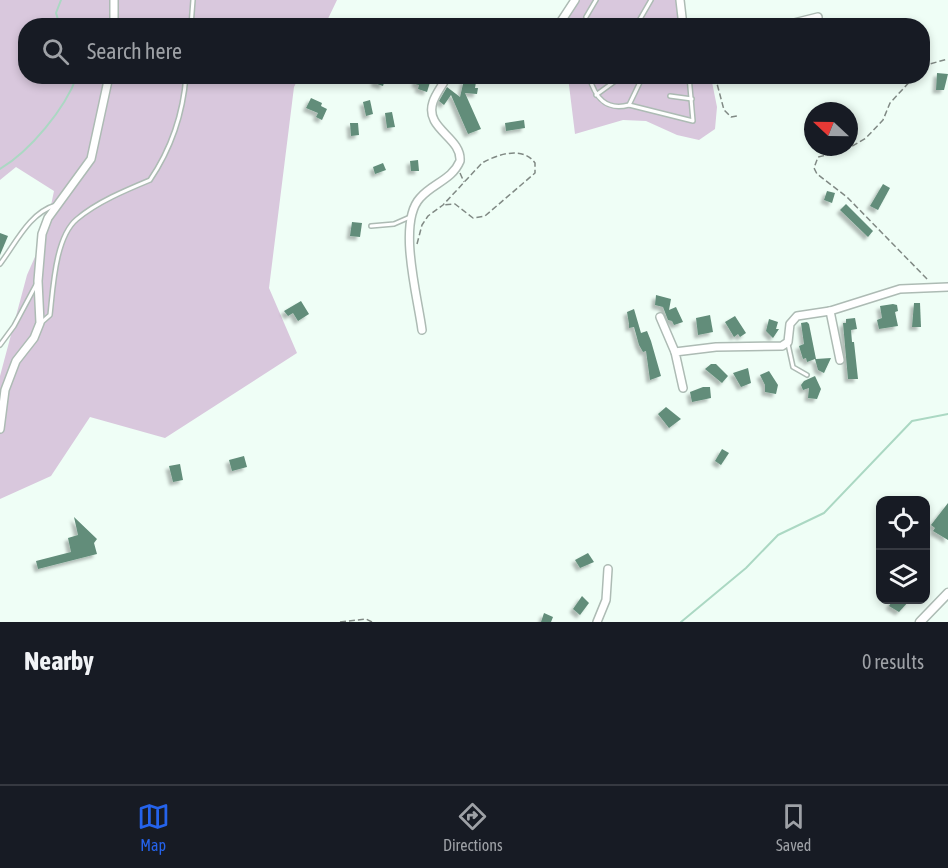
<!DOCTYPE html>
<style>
body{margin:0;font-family:"Asap Condensed",sans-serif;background:#20242c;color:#f1f3f6}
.controls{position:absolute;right:18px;bottom:18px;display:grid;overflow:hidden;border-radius:12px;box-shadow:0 3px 9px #0003}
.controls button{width:54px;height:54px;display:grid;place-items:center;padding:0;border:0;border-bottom:2px solid #363941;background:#171b24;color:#f1f3f6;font:30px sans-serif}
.compass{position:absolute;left:804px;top:102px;width:54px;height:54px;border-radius:50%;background:#171b24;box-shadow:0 3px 9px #0003;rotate:292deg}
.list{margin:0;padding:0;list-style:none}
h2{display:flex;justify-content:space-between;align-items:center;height:78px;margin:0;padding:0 24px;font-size:26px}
h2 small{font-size:20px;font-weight:400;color:#9ea1a6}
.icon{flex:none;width:33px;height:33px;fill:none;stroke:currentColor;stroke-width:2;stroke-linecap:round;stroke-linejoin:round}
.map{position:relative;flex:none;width:948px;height:622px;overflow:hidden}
.search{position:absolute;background:#171b24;box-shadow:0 3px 9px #0003;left:18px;right:18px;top:18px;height:66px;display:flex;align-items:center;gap:15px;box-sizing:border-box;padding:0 21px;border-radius:24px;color:#9ea1a6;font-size:22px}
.sheet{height:162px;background:#171b24}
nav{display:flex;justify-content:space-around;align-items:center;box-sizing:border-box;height:84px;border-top:2px solid #363941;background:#171b24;font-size:16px;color:#9ea1a6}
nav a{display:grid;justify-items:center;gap:3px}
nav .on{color:#2563eb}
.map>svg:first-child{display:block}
.green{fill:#d9c8dd}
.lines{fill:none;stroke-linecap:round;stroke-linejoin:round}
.stream{stroke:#abd8c3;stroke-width:2}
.building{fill:#628d7a;filter:url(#shadow)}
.service-casing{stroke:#adbbb4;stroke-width:6}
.minor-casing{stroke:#adbbb4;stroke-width:10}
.tertiary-casing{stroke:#adbbb4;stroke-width:11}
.path{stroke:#808984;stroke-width:1.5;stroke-dasharray:6 3;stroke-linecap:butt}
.service{stroke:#fff;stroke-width:3}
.minor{stroke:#fff;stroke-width:7}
.tertiary{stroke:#fff;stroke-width:8}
</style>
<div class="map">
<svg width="948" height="622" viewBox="0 0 948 622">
<defs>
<filter id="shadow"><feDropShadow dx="-3.5" dy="3.5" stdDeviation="1.5" flood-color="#0004"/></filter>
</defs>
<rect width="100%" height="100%" fill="#effef6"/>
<g class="green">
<path d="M0,0H337L325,25L26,26V76L299,77L294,87L269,288L297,353L165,438L90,417L51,476L0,499V376L27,275L45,234L54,191L16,167L0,180Z"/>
<path d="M578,0H677L680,25L562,26Z"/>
<path d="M568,77H711L717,107L715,129L699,140L677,135L646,121L623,120L575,134Z"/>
</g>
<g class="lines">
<g class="stream">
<path d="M60,26L56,13L61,0"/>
<path d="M0,169C30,151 65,109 77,76"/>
<path d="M681,622L746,568L778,535L824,513L912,421L948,414"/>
</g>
</g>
<g class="building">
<path d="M460,19L462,26H443V23Z"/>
<path d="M937,73L948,74L944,90H936Z"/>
<path d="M376,76H386L383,86L374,83Z"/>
<path d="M417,76H432L427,92L418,89L419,85L415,84Z"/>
<path d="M464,80L476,82L475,88H478L477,94L465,93L481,129L468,134L451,95L444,105L439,101L447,87L460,97Z"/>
<path d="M311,98L322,103L321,106L327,109L322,120L316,117L318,113L306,108Z"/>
<path d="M370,100L373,114L366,116L363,102Z"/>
<path d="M392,112L395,127L387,128L385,113Z"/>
<path d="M524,120L525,128L506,131L505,123Z"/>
<path d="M350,123H358L359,135L351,136Z"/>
<path d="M418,160L419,171H411L410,161Z"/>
<path d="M383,163L386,170L375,174L373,167Z"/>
<path d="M883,184L890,188L878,210L870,206Z"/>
<path d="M827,191L835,193L832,203L824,200Z"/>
<path d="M846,204L873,231L868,237L840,210Z"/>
<path d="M352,222L362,223L360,237L350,236Z"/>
<path d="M0,233L8,236L0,255Z"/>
<path d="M656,295L671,299L669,310L676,307L683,322L674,325L672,321L668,320L663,307L655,305Z"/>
<path d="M301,301L309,314L298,321L293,313L288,316L284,311Z"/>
<path d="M914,303H920L921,327H912Z"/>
<path d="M893,304L897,305L898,311L895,312L898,326L879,329L877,320L882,318L880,306Z"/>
<path d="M634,309L641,333L647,331L651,341L661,376L650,380L646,351L643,352L639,345L634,327L629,328V324L627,312Z"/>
<path d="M710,315L713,332L698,335L696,318Z"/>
<path d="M735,316L746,333L740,337L738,334L734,337L725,322Z"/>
<path d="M855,318L857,329L851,330L852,342H854L858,379H848L843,323H846V319Z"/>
<path d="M769,319L778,322L776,329H779L773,338L766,331Z"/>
<path d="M807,322L809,324L816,359L831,358L824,373L818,370L815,359L807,362L806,358L803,359L799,346L804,344L801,323Z"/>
<path d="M711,364H716L728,376L722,383L705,369Z"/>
<path d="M748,368L751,383L741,387L733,373Z"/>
<path d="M769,371L778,385L776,394L765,392V385L760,375Z"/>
<path d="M815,376L821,389L817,399L808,398L809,388L803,390L801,385L804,381Z"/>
<path d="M703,387H710L711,398L692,402L690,392Z"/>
<path d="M666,407L681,419L669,428L658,414Z"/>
<path d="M722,449L729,453L721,465L715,461Z"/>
<path d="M244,456L247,467L232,471L229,460Z"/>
<path d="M180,464L183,480L173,482L169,466Z"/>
<path d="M948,503V540L933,531L935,528L931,525Z"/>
<path d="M74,517L97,539L94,543L97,554L38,569L36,561L71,552L68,538L78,535Z"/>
<path d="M588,553L594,562L580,568L575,560Z"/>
<path d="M582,596L589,603L580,615L573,609Z"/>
<path d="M893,600H910L899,612L889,606Z"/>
<path d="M544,613L553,617L551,622H541Z"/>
</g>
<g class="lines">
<g class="service-casing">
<g id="service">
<path d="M586,17L596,0"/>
<path d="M191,26L193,0"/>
<path d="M636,26L651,0"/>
<path d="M589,76C595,98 606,111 629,105L693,121L689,76"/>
<path d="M596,95L622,76"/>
<path d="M670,96L692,99"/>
<path d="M629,105L643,76"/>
<path d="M371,226L394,224L410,217"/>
<path d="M0,264C16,243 29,213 56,205"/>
<path d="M42,322L50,315C53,289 55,237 77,219C97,202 126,190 150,180C171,149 183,114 186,76"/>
<path d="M788,344L793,367L807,375"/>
<path d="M0,345L14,326L37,283"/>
</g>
</g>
<g class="minor-casing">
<g id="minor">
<path d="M114,0V26"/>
<path d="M680,0L683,26"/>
<path d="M558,26L575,0"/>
<path d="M782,26L818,17"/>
<path d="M830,311L840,360"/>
<path d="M660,317L675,352"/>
<path d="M422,330C418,298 397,223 420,198C433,183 452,180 460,161C462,137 424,129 433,102C436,93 443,85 447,76"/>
<path d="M683,388L675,352L716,347L782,346L788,342L790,324L797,316L830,311L900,289L948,287"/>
<path d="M0,429L5,390L16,361L34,338L40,323L38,281L42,234L48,218L91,159L109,76"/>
<path d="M597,622L606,600L608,569"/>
</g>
</g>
<g class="tertiary-casing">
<path id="tertiary" d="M920,622L948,593"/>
</g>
<g class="path">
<path d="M922,66L948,59"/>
<path d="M715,76L724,110L731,117L737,116"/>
<path d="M915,76L890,103L883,120L866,138L844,151L818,157L814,168L817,174L847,197L928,280"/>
<path d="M460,173L464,182"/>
<path d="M417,244L422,225L428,216L443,205L482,163C498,154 523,146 535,163V173L485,216L473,218L455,204L443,205"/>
<path d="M340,622L366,619L372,622"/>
</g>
<use href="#service" class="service"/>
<use href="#minor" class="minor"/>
<use href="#tertiary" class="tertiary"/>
</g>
</svg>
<div class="controls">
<button><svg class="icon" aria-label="locate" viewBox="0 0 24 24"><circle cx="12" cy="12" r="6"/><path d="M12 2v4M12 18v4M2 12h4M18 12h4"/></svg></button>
<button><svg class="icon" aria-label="layers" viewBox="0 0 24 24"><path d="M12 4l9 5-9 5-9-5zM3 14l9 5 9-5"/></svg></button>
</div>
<svg class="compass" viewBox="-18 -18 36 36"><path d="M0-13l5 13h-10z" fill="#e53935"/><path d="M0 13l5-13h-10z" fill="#9ea1a6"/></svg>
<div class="search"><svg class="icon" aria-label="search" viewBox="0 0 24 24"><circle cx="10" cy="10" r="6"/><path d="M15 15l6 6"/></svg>Search here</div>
</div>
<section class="sheet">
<h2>Nearby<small>0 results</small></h2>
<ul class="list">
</ul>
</section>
<nav>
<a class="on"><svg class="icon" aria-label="map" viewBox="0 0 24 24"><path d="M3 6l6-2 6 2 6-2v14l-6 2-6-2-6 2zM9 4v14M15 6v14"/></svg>Map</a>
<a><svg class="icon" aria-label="directions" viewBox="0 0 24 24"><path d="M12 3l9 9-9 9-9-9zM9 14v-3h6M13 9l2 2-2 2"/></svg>Directions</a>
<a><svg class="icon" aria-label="saved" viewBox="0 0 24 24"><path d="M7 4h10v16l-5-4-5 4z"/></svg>Saved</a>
</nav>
